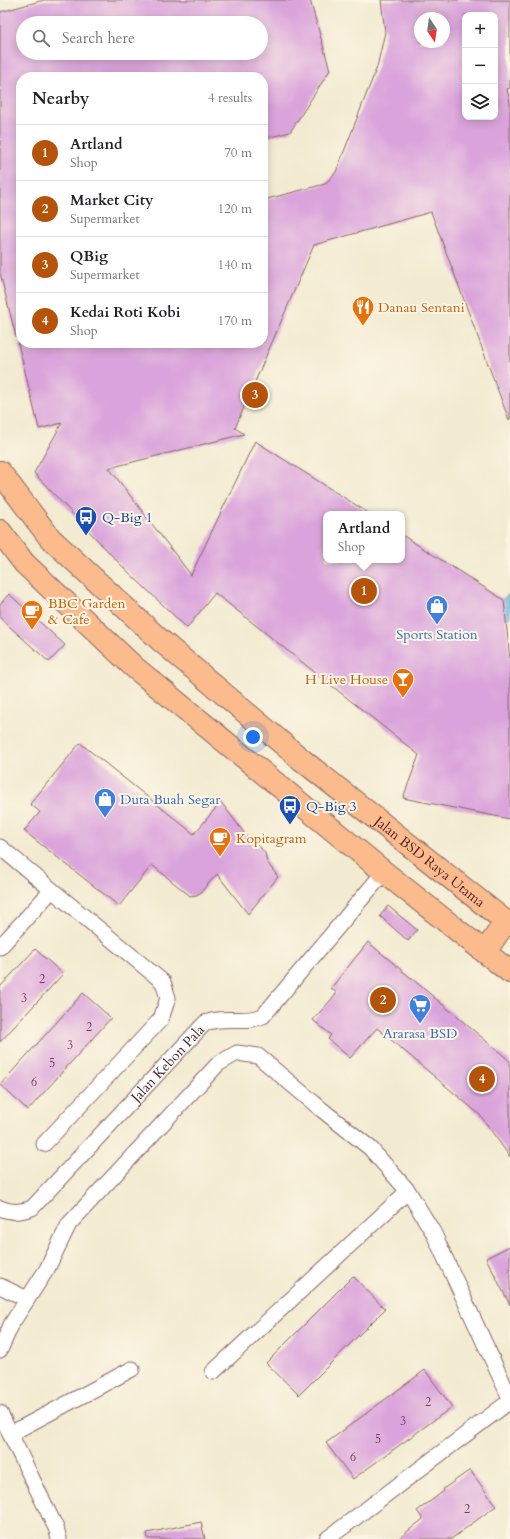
<!DOCTYPE html>
<meta charset="utf-8">
<style>
body{margin:0;font-family:Cardo,serif;background:#f2f2f2;color:#202124}
.controls{position:absolute;right:12px;top:12px;display:grid;overflow:hidden;border-radius:8px;box-shadow:0 2px 10px #0003}
.controls button{width:36px;height:36px;display:grid;place-items:center;padding:0;border:0;border-bottom:1px solid #e0e0e0;background:#fff;color:#202124;font:20px sans-serif}
.compass{position:absolute;left:414px;top:12px;width:36px;height:36px;border-radius:50%;background:#fff;box-shadow:0 2px 10px #0003;rotate:167deg}
.you{position:absolute;left:253px;top:737px;width:14px;height:14px;margin:-10px;border:3px solid #fff;border-radius:50%;background:#1a73e8;box-shadow:0 0 0 6px #1a73e833}
.badge{display:grid;place-items:center;width:26px;height:26px;border-radius:50%;background:#b45309;color:#fff;font-size:13px;font-weight:700}
.pin{position:absolute;translate:-50% -50%;border:2px solid #fff;box-shadow:0 1px 4px #0006}
.popup{position:absolute;left:323px;top:511px;width:82px;height:52px;box-sizing:border-box;display:grid;place-content:center;border-radius:8px;background:#fff;filter:drop-shadow(0 1px 3px #0005);font-size:13px;white-space:nowrap;color:#757577}
.popup b{font-size:15px;color:#202124}
.popup::after{content:'';position:absolute;left:50%;top:100%;margin-left:-8px;border:8px solid transparent;border-top-color:#fff}
.list{margin:0;padding:0;list-style:none}
h2{display:flex;justify-content:space-between;align-items:center;height:52px;margin:0;padding:0 16px;font-size:17px}
h2 small{font-size:13px;font-weight:400;color:#757577}
.list li{display:grid;grid-template-columns:26px 1fr auto;gap:12px;align-items:center;box-sizing:border-box;height:56px;padding:0 16px;border-top:1px solid #e0e0e0}
.list b{display:block;font-size:15px;white-space:nowrap}
.list p{margin:0;font-size:13px;white-space:nowrap;color:#757577}
.list em{font-size:13px;font-style:normal;color:#757577}
.icon{flex:none;width:22px;height:22px;fill:none;stroke:currentColor;stroke-width:2;stroke-linecap:round;stroke-linejoin:round}
.map{position:relative;flex:none;width:510px;height:1539px;overflow:hidden}
.search{position:absolute;background:#fff;box-shadow:0 2px 10px #0003;left:16px;top:16px;width:252px;height:44px;display:flex;align-items:center;gap:10px;box-sizing:border-box;padding:0 14px;border-radius:22px;color:#757577;font-size:15px}
.panel{position:absolute;background:#fff;box-shadow:0 2px 10px #0003;left:16px;top:72px;width:252px;height:276px;border-radius:16px}
.map>svg:first-child{display:block}
.water{fill:#64c3e2;stroke:#577186}
.building{fill:#daa3db;fill-rule:evenodd}
.lines{fill:none;stroke-linecap:round;stroke-linejoin:round}
.street-casing{stroke:#856665;stroke-width:17}
.primary-casing{stroke:#856665;stroke-width:24}
.street{stroke:#fff;stroke-width:15}
.primary{stroke:#fbbb8c;stroke-width:22}
.labels{text-anchor:middle;dominant-baseline:central;stroke-width:4;stroke-linejoin:round;paint-order:stroke}
.number-label{font-size:12px;fill:#6e4057}
.food-label{font-size:14px;fill:#c56008;stroke:#fcf5e5;text-anchor:start}
.transit-label{font-size:14px;fill:#164399;stroke:#fcf5e5;text-anchor:start}
.shop-label{font-size:14px;fill:#366cbe;stroke:#fcf5e5}
.street-label{font-size:14px;fill:#4a1f2b;stroke:#fcf5e5}
</style>
<div class="map">
<svg width="510" height="1539" viewBox="0 0 510 1539">
<rect width="100%" height="100%" fill="#fcf5e5"/>
<filter id="ink" filterUnits="userSpaceOnUse"><feTurbulence type="fractalNoise" baseFrequency=".025" numOctaves="2"/><feDisplacementMap in="SourceGraphic" scale="8" xChannelSelector="R" yChannelSelector="G"/><feConvolveMatrix kernelMatrix="1 2 1 2 8 2 1 2 1" color-interpolation-filters="sRGB"/></filter>
<filter id="wash" filterUnits="userSpaceOnUse"><feTurbulence type="fractalNoise" baseFrequency=".012" numOctaves="4" result="noise"/><feDisplacementMap in="SourceGraphic" scale="16" xChannelSelector="R" yChannelSelector="G"/><feGaussianBlur stdDeviation="0.9" result="paint"/><feColorMatrix in="noise" values="0 0 0 0 0 0 0 0 0 0 0 0 0 0 0 0 0 1.4 0 .05"/><feComposite in="paint" operator="in"/></filter>
<g filter="url(#wash)">
<rect width="100%" height="100%" fill="#f3ebd1"/>
<path class="water" d="M510,594V617L508,619H501L498,602Z"/>
<g id="blocks">
<g class="building">
<path d="M44,0H310L330,70L290,132L263,139V77H21V337H16L0,273V12ZM23,23H261V53H23Z"/>
<path d="M381,0H510V88L507,89L510,103V419L509,420L431,212L314,245L235,428L244,434L109,468L191,575L255,441L370,514H326V560H402V535L504,600L510,660V819L403,798L419,755L215,593L187,628L121,565L34,473L62,423L39,429L18,343H263V200L325,184L336,172L377,67L385,32ZM465,15H495V117H465ZM420,18H444V42H420Z"/>
<path d="M9,594L65,645L49,662L0,618V604Z"/>
<path d="M80,743L194,834L221,802L251,842L260,847L265,853L267,862L278,877L248,914L217,874L200,893L196,895L190,896L152,865L119,906L24,831L40,812L30,804Z"/>
<path d="M388,906L417,930L408,941L380,916Z"/>
<path d="M368,942L510,1061V1157L480,1115L377,1028L350,1058L328,1039L331,1035L313,1020L337,993L331,988Z"/>
<path d="M35,949L63,974L0,1042V987Z"/>
<path d="M83,993L111,1018L28,1110L0,1085Z"/>
<path d="M510,1246V1305L486,1258Z"/>
<path d="M353,1276L385,1309L299,1395L266,1363Z"/>
<path d="M425,1370L452,1407L353,1479L326,1443Z"/>
<path d="M470,1470L496,1506L451,1539H398L423,1519L417,1511L444,1491L443,1489Z"/>
<path d="M201,1522L205,1539H148L147,1533Z"/>
</g>
</g>
</g>
<g filter="url(#ink)">
<use href="#blocks" fill-opacity="0" stroke="#856665" stroke-width="1"/>
<g class="lines">
<g class="street-casing">
<g id="street">
<path d="M0,847L163,982L168,998L161,1019L44,1144"/>
<path d="M0,947L52,890"/>
<path id="s1" d="M0,1208C11,1213 20,1212 32,1208L205,1023C226,1015 244,1024 263,1016L384,872"/>
<path d="M0,1286L27,1299"/>
<path d="M0,1350L12,1323L47,1269L69,1224L218,1064L237,1053L258,1056L321,1109L370,1148L408,1191L433,1232L510,1398"/>
<path d="M213,1372L408,1191"/>
<path d="M0,1413L56,1528L59,1539"/>
<path d="M10,1434L132,1369"/>
<path d="M327,1539L510,1401"/>
</g>
</g>
<g class="primary-casing">
<g id="primary">
<path id="s2" d="M0,472L50,538L160,640L302,760L510,925"/>
<path d="M0,531L24,563L134,667L384,872L510,972"/>
<path d="M485,952L506,921"/>
</g>
</g>
<use href="#street" class="street"/>
<use href="#primary" class="primary"/>
</g>
</g>
<defs>
<g id="restaurant-pin" transform="scale(1.15)"><path d="M0 17L-7.5 6A9.5 9.5 0 1 1 7.5 6Z" fill="#e8710a" stroke="#fcf5e5"/><path d="M-5-6h1v4h1v-4h1v4h1v-4h1v5L-1.5 .5V6h-2V.5L-5-1ZM5-6V6H3V1.5H1.5Q1.5-4 5-6Z" fill="#fff"/></g>
<g id="bus-pin" transform="scale(1.15)"><path d="M0 17L-7.5 6A9.5 9.5 0 1 1 7.5 6Z" fill="#1a4fb4" stroke="#fcf5e5"/><path d="M-5-6H5V4H4V6H2V4H-2V6H-4V4H-5ZM-3.5-4V0h7V-4ZM-3.5 1.2v1.5H-2V1.2ZM2 1.2v1.5H3.5V1.2Z" fill="#fff"/></g>
<g id="shop-pin" transform="scale(1.15)"><path d="M0 17L-7.5 6A9.5 9.5 0 1 1 7.5 6Z" fill="#3f7fe0" stroke="#fcf5e5"/><path d="M-5-2.5h2.3a2.7 3.5 0 0 1 5.4 0H5L5.5 6h-11ZM-1.5-2.5h3a1.5 2.3 0 0 0-3 0Z" fill="#fff"/></g>
<g id="cafe-pin" transform="scale(1.15)"><path d="M0 17L-7.5 6A9.5 9.5 0 1 1 7.5 6Z" fill="#e8710a" stroke="#fcf5e5"/><path d="M-5.5-4.5H6V0H3Q3 3.5 0 3.5H-2.5Q-5.5 3.5-5.5 0ZM3-3.2v2h1.7v-2ZM-6 4.5H4V6H-6Z" fill="#fff"/></g>
<g id="bar-pin" transform="scale(1.15)"><path d="M0 17L-7.5 6A9.5 9.5 0 1 1 7.5 6Z" fill="#e8710a" stroke="#fcf5e5"/><path d="M-6-5H6L.8 .8V4.5H3.5V6h-7V4.5H-.8V.8Z" fill="#fff"/></g>
<g id="supermarket-pin" transform="scale(1.15)"><path d="M0 17L-7.5 6A9.5 9.5 0 1 1 7.5 6Z" fill="#3f7fe0" stroke="#fcf5e5"/><path d="M-6-5.5h2.5l.6 2H6L4.5 2H-2.5L-4.4-4H-6ZM-1.5 3.2a1.3 1.3 0 1 0 .1 0ZM3 3.2a1.3 1.3 0 1 0 .1 0Z" fill="#fff"/></g>
</defs>
<g fill-rule="evenodd">
<use href="#restaurant-pin" x="363" y="307"/>
<use href="#bus-pin" x="86" y="517"/>
<use href="#shop-pin" x="437" y="606"/>
<use href="#cafe-pin" x="32" y="611"/>
<use href="#bar-pin" x="403" y="679"/>
<use href="#shop-pin" x="105" y="799"/>
<use href="#bus-pin" x="290" y="806"/>
<use href="#cafe-pin" x="220" y="838"/>
<use href="#supermarket-pin" x="420" y="1005"/>
</g>
<g class="labels">
<g class="number-label">
<text x="42" y="979">2</text>
<text x="24" y="998">3</text>
<text x="89" y="1027">2</text>
<text x="70" y="1045">3</text>
<text x="52" y="1063">5</text>
<text x="34" y="1082">6</text>
<text x="428" y="1402">2</text>
<text x="403" y="1421">3</text>
<text x="378" y="1439">5</text>
<text x="353" y="1457">6</text>
<text x="467" y="1509">2</text>
</g>
<g class="food-label">
<text x="378" y="307">Danau Sentani</text>
<text x="48" y="603">BBC Garden<tspan x="48" dy="16">&amp; Cafe</tspan></text>
<text x="388" y="679" text-anchor="end">H Live House</text>
<text x="236" y="838">Kopitagram</text>
</g>
<g class="transit-label">
<text x="102" y="517">Q-Big 1</text>
<text x="306" y="806">Q-Big 3</text>
</g>
<g class="shop-label">
<text x="437" y="634">Sports Station</text>
<text x="120" y="799" text-anchor="start">Duta Buah Segar</text>
<text x="420" y="1033">Ararasa BSD</text>
</g>
<g class="street-label">
<text stroke="none"><textPath href="#s2" startOffset="582">Jalan BSD Raya Utama</textPath></text>
<text stroke="none"><textPath href="#s1" startOffset="231">Jalan Kebon Pala</textPath></text>
</g>
</g>
</svg>
<div class="controls">
<button>+</button>
<button>−</button>
<button><svg class="icon" aria-label="layers" viewBox="0 0 24 24"><path d="M12 4l9 5-9 5-9-5zM3 14l9 5 9-5"/></svg></button>
</div>
<svg class="compass" viewBox="-18 -18 36 36"><path d="M0-13l5 13h-10z" fill="#e53935"/><path d="M0 13l5-13h-10z" fill="#757577"/></svg>
<div class="you"></div>
<div class="pin badge" style="left:364px;top:591px">1</div>
<div class="popup"><b>Artland</b>Shop</div>
<div class="pin badge" style="left:383px;top:1000px">2</div>
<div class="pin badge" style="left:255px;top:395px">3</div>
<div class="pin badge" style="left:482px;top:1079px">4</div>
<div class="search"><svg class="icon" aria-label="search" viewBox="0 0 24 24"><circle cx="10" cy="10" r="6"/><path d="M15 15l6 6"/></svg>Search here</div>
<section class="panel">
<h2>Nearby<small>4 results</small></h2>
<ul class="list">
<li><span class="badge">1</span><div><b>Artland</b><p>Shop</p></div><em>70 m</em></li>
<li><span class="badge">2</span><div><b>Market City</b><p>Supermarket</p></div><em>120 m</em></li>
<li><span class="badge">3</span><div><b>QBig</b><p>Supermarket</p></div><em>140 m</em></li>
<li><span class="badge">4</span><div><b>Kedai Roti Kobi</b><p>Shop</p></div><em>170 m</em></li>
</ul>
</section>
</div>
